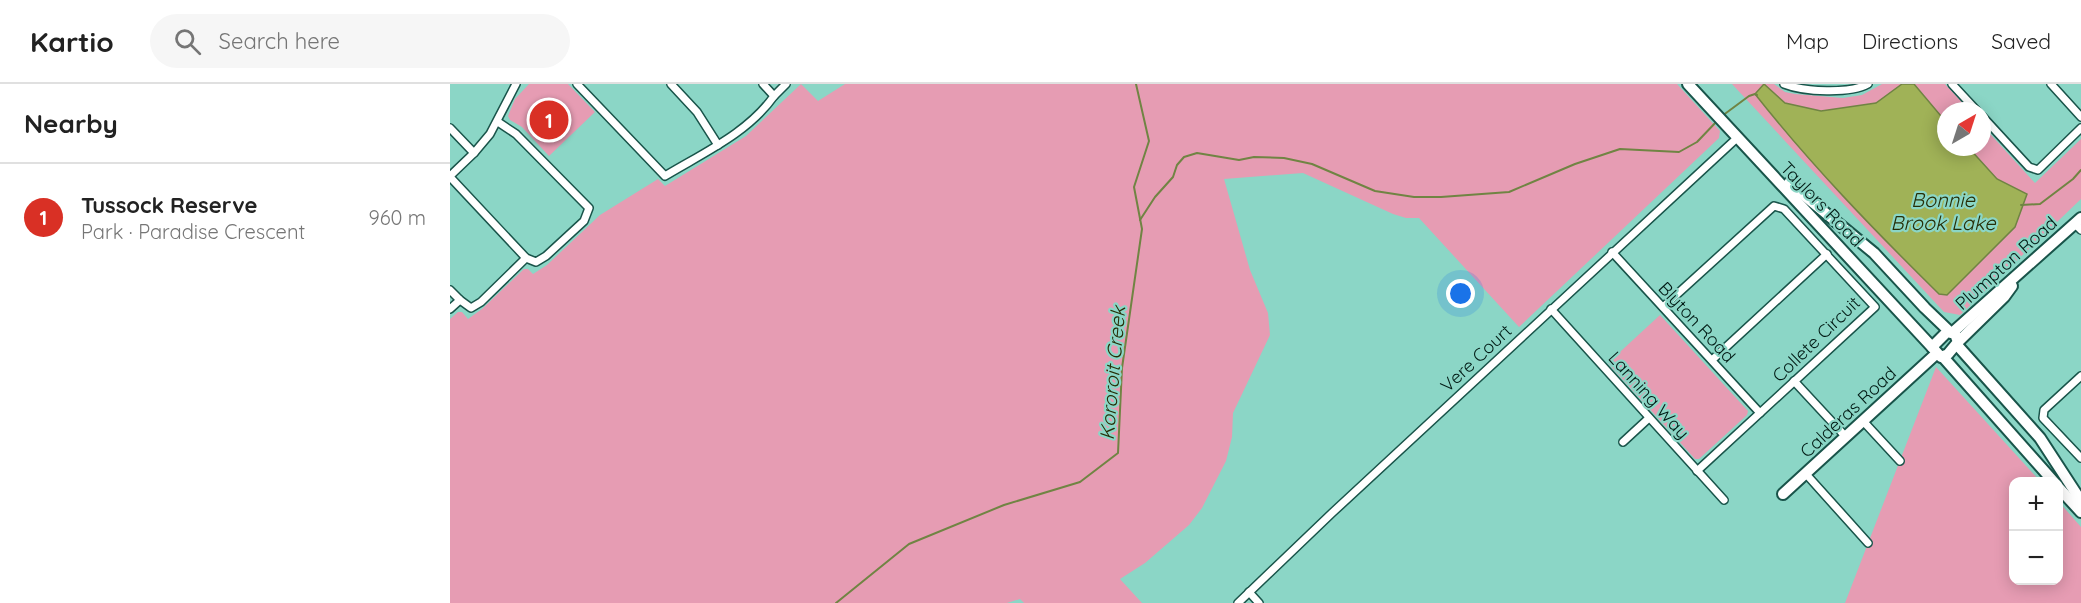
<!DOCTYPE html>
<meta charset="utf-8">
<style>
body{margin:0;font-family:Quicksand,sans-serif;background:#f6f6f6;color:#222}
.controls{position:absolute;right:18px;bottom:18px;display:grid;overflow:hidden;border-radius:12px;box-shadow:0 3px 15px #0003}
.controls button{width:54px;height:54px;display:grid;place-items:center;padding:0;border:0;border-bottom:2px solid #e0e0e0;background:#fff;color:#222;font:30px sans-serif}
.compass{position:absolute;left:1487px;top:18px;width:54px;height:54px;border-radius:50%;background:#fff;box-shadow:0 3px 15px #0003;rotate:39deg}
.you{position:absolute;left:1011px;top:210px;width:21px;height:21px;margin:-15px;border:4px solid #fff;border-radius:50%;background:#1a73e8;box-shadow:0 0 0 9px #1a73e833}
.badge{display:grid;place-items:center;width:39px;height:39px;border-radius:50%;background:#d93025;color:#fff;font-size:20px;font-weight:700}
.pin{position:absolute;translate:-50% -50%;border:3px solid #fff;box-shadow:0 2px 6px #0006}
.list{margin:0;padding:0;list-style:none}
h2{display:flex;justify-content:space-between;align-items:center;height:78px;margin:0;padding:0 24px;font-size:26px}
h2 small{font-size:20px;font-weight:400;color:#767676}
.list li{display:grid;grid-template-columns:39px 1fr auto;gap:18px;align-items:center;box-sizing:border-box;height:108px;padding:0 24px;border-top:2px solid #e0e0e0}
.list b{display:block;font-size:22px;white-space:nowrap}
.list p{margin:0;font-size:20px;white-space:nowrap;color:#767676}
.list em{font-size:20px;font-style:normal;color:#767676}
.icon{flex:none;width:33px;height:33px;fill:none;stroke:currentColor;stroke-width:2;stroke-linecap:round;stroke-linejoin:round}
.map{position:relative;flex:none;width:1631px;height:519px;overflow:hidden}
header{display:flex;align-items:center;gap:36px;box-sizing:border-box;height:84px;padding:0 30px;background:#fff;border-bottom:2px solid #e0e0e0}
header strong{font-size:28px}
nav{display:flex;gap:33px;margin-inline-start:auto;font-size:21px}
.search{width:420px;height:54px;background:#f6f6f6;display:flex;align-items:center;gap:15px;box-sizing:border-box;padding:0 21px;border-radius:33px;color:#767676;font-size:22px}
main{display:flex}
aside{flex:1;background:#fff}
.map>svg:first-child{display:block}
.green{fill:#e69cb3}
.water{fill:#a0b257;stroke:#708443;stroke-width:1.5}
.lines{fill:none;stroke-linecap:round;stroke-linejoin:round}
.stream{stroke:#708443;stroke-width:2}
.street-casing{stroke:#19544a;stroke-width:10}
.secondary-casing{stroke:#19544a;stroke-width:14}
.street{stroke:#fff;stroke-width:7}
.secondary{stroke:#fff;stroke-width:10}
.labels{text-anchor:middle;dominant-baseline:central;stroke-width:4.5;stroke-linejoin:round;paint-order:stroke}
.street-label{font-size:18px;fill:#001a14;stroke:#8bd6c6}
.water-label{font-size:20px;font-style:italic;fill:#272e07;stroke:#8bd6c6}
</style>
<header>
<strong>Kartio</strong>
<div class="search"><svg class="icon" aria-label="search" viewBox="0 0 24 24"><circle cx="10" cy="10" r="6"/><path d="M15 15l6 6"/></svg>Search here</div>
<nav><a>Map</a><a>Directions</a><a>Saved</a></nav>
</header>
<main>
<aside>
<h2>Nearby<small></small></h2>
<ul class="list">
<li><span class="badge">1</span><div><b>Tussock Reserve</b><p>Park · Paradise Crescent</p></div><em>960 m</em></li>
</ul>
</aside>
<div class="map">
<svg width="1631" height="519" viewBox="0 0 1631 519">
<rect width="100%" height="100%" fill="#8bd6c6"/>
<g class="green">
<path d="M79,0H118L145,28L99,72L72,43L60,36L58,32L65,15Z"/>
<path d="M351,0L368,17L395,0H1227L1270,47L1269,54L1069,243L969,134H956L943,130L853,89L774,95L800,186L818,229L820,251L783,329L782,353L776,377L752,424L739,441L695,479L670,495L692,519H574L570,515L557,519H0V235L8,228H12L18,235L32,225L74,185H78L83,190L97,181L150,131L208,95L215,102L296,52Z"/>
<path d="M1282,0H1324L1335,8L1345,10L1393,14L1412,11L1432,0H1495L1520,27H1496V63H1532V41L1585,99L1631,55V115L1510,231L1494,228Z"/>
<path d="M1210,231L1298,327L1297,331L1249,375H1245L1158,279Z"/>
<path d="M1486,283L1590,397L1564,398V496H1608L1609,418L1631,443V519H1395Z"/>
</g>
<path class="water" d="M1314,0L1335,19L1371,27L1426,19L1452,0H1464L1496,38V63H1518L1547,95L1577,110L1565,143L1497,211L1489,210C1424,146 1361,81 1305,10Z"/>
<g class="lines">
<g class="stream">
<path d="M1272,32L1299,12L1305,10L1307,11"/>
<path d="M1571,121L1590,120L1623,95L1631,86"/>
<path d="M690,136L705,113L723,93L727,81L734,73L747,69L789,76L804,73L834,74L862,80L925,107L964,113H991L1059,108L1125,80L1170,65L1229,68L1247,58L1268,36"/>
<path d="M386,519L459,460L554,421L630,398L668,369L672,284L692,145L684,103L699,57L686,0"/>
</g>
<g class="street-casing">
<g id="street">
<path d="M127,0L215,92C253,69 298,49 324,12L313,0"/>
<path d="M221,0L247,28L268,61"/>
<path d="M1334,0C1354,8 1400,10 1418,0"/>
<path d="M1502,0L1527,27"/>
<path d="M1601,0L1631,33"/>
<path d="M324,12L336,0"/>
<path d="M1532,32L1579,83L1588,86L1631,44"/>
<path d="M0,44L24,69"/>
<path d="M0,92L24,69L40,50L66,0"/>
<path d="M0,93L76,174L86,178L96,172L134,137L139,124L66,50L48,38"/>
<path d="M1625,140L1631,146"/>
<path d="M1162,168L1310,329"/>
<path d="M0,206L10,216L21,224L31,218L76,174"/>
<path d="M1213,223L1324,122L1334,125L1425,223L1247,387"/>
<path d="M0,225L10,216"/>
<path d="M1101,225L1274,416"/>
<path d="M1262,276L1377,170"/>
<path d="M1631,292L1594,326L1593,334L1631,374"/>
<path d="M1344,297L1396,353"/>
<path d="M1413,337L1450,377"/>
<path d="M1173,358L1199,334"/>
<path d="M1356,390L1418,459"/>
<path d="M799,508L809,519"/>
<path d="M788,519L882,429L1287,54"/>
</g>
</g>
<g class="secondary-casing">
<g id="secondary">
<path d="M1238,0L1482,263"/>
<path d="M1339,99L1424,169L1475,224L1500,248"/>
<path d="M1497,248L1505,250L1508,258L1498,270L1491,273L1482,263Z"/>
<path d="M1502,249L1631,134"/>
<path d="M1508,258L1554,213L1562,202"/>
<path d="M1507,261L1590,354L1631,417"/>
<path d="M1493,273L1604,398"/>
<path d="M1608,403L1631,428"/>
<path d="M1333,410L1486,270"/>
</g>
</g>
<use href="#street" class="street"/>
<use href="#secondary" class="secondary"/>
</g>
<g class="labels">
<g class="street-label">
<text transform="translate(1372 120) rotate(46)">Taylors Road</text>
<text transform="translate(1556 179) rotate(-42)">Plumpton Road</text>
<text transform="translate(1247 238) rotate(47)">Blyton Road</text>
<text transform="translate(1366 255) rotate(-44)">Collete Circuit</text>
<text transform="translate(1026 274) rotate(-43)">Vere Court</text>
<text transform="translate(1199 311) rotate(48)">Lanning Way</text>
<text transform="translate(1398 328) rotate(-43)">Calderas Road</text>
</g>
<g class="water-label">
<text x="1493" y="115">Bonnie<tspan x="1493" dy="23">Brook Lake</tspan></text>
<text transform="translate(662 289) rotate(-85)">Kororoit Creek</text>
</g>
</g>
</svg>
<div class="controls">
<button>+</button>
<button>−</button>
</div>
<svg class="compass" viewBox="-18 -18 36 36"><path d="M0-13l5 13h-10z" fill="#e53935"/><path d="M0 13l5-13h-10z" fill="#767676"/></svg>
<div class="you"></div>
<div class="pin badge" style="left:99px;top:36px">1</div>
</div>
</main>
